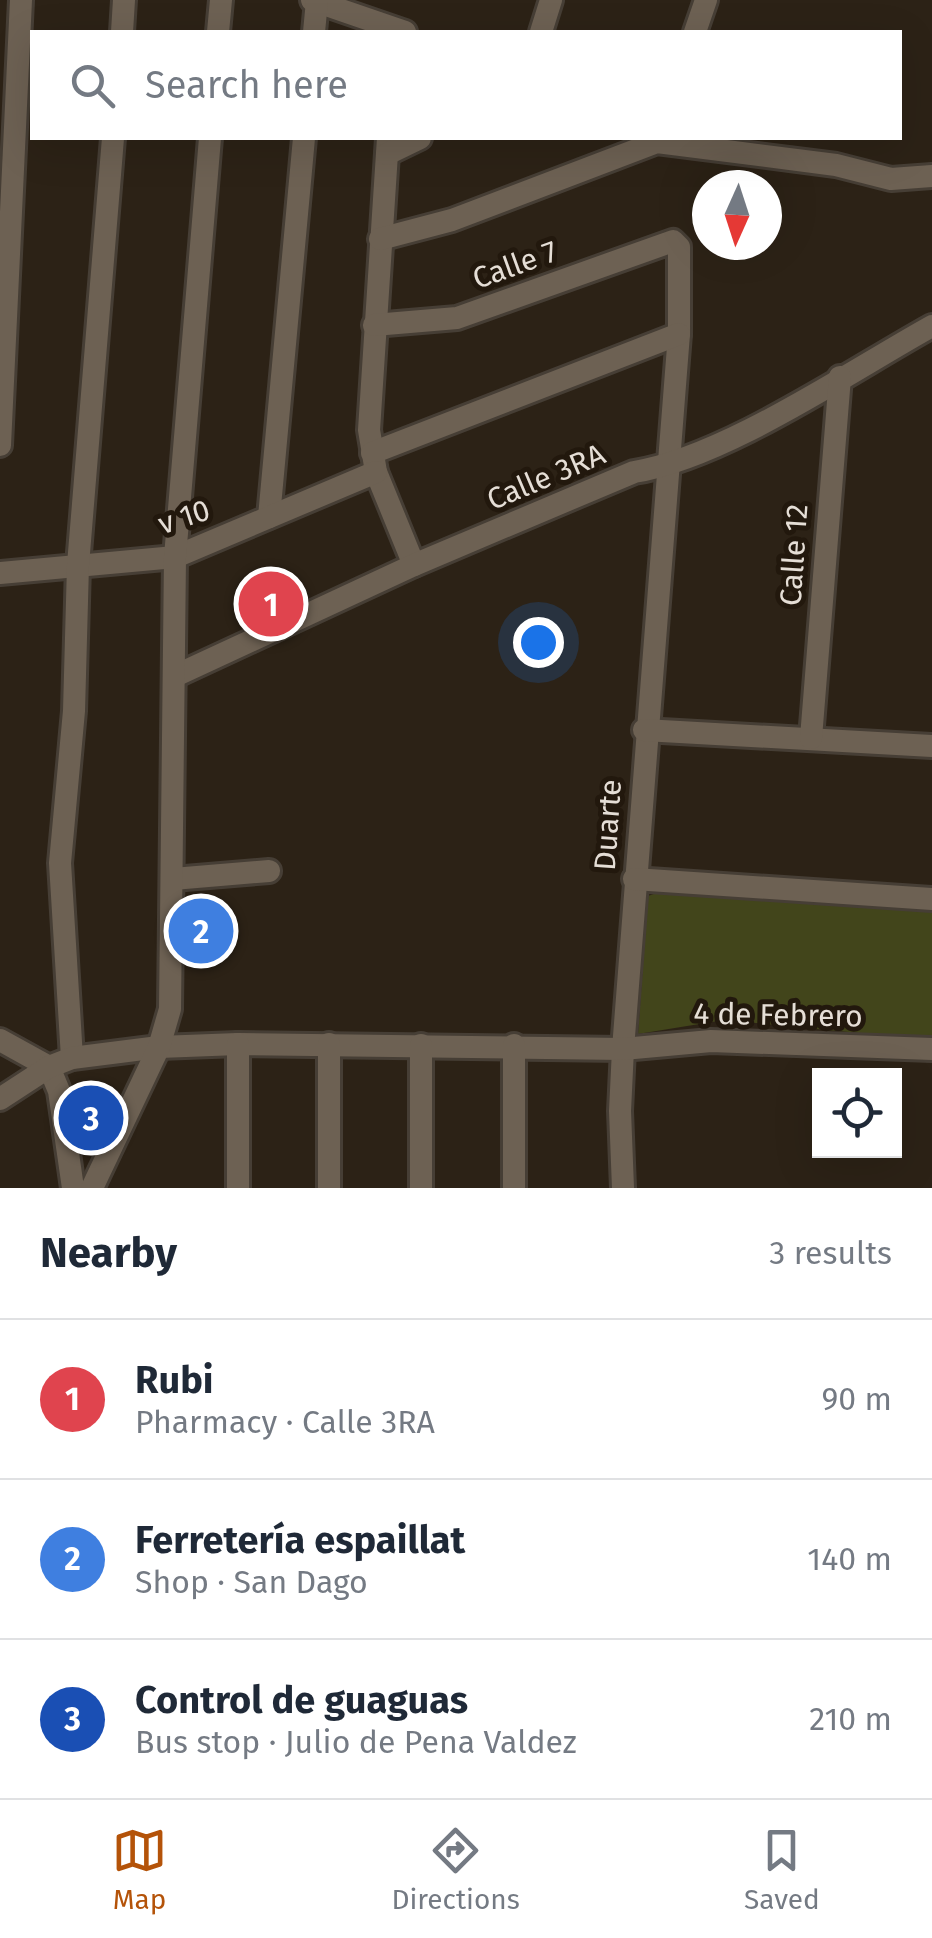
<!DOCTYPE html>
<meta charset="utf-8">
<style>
body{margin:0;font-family:"Fira Sans",sans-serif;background:#f2f2f3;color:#1f2937}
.controls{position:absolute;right:30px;bottom:30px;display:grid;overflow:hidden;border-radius:0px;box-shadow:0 10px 40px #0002}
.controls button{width:90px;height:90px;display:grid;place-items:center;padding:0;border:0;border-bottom:2px solid #e0e1e3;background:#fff;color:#1f2937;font:50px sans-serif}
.compass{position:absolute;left:692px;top:170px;width:90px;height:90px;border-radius:50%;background:#fff;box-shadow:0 10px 40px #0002;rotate:183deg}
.you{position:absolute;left:538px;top:642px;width:35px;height:35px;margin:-25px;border:8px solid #fff;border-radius:50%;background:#1a73e8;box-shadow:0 0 0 15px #1a73e833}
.badge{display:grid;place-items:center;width:65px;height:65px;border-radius:50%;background:#b45309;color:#fff;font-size:32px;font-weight:700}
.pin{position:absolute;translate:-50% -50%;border:5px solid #fff;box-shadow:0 2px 10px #0006}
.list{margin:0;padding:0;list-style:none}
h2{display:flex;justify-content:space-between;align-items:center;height:130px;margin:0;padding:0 40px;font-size:42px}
h2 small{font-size:32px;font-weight:400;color:#747a83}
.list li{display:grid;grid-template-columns:65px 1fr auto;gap:30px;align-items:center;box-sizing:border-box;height:160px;padding:0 40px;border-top:2px solid #e0e1e3}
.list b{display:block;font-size:38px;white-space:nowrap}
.list p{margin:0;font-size:32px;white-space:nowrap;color:#747a83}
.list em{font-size:32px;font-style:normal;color:#747a83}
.icon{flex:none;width:55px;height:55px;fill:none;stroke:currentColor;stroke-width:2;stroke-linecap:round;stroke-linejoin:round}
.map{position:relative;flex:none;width:932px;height:1188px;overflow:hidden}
.search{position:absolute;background:#fff;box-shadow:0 10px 40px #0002;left:30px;right:30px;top:30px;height:110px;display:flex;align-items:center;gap:25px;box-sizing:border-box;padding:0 35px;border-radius:0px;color:#747a83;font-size:38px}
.sheet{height:610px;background:#fff}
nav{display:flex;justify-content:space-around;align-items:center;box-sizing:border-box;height:140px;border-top:2px solid #e0e1e3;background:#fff;font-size:28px;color:#747a83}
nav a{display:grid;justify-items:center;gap:5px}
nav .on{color:#b45309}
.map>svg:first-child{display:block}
.green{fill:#42451b}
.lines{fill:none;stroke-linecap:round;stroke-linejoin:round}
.minor-casing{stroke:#463e35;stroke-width:28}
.minor{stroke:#6d6153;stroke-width:22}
.labels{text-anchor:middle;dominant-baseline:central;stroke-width:10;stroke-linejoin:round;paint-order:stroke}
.street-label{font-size:30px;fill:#e5ded6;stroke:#22180d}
</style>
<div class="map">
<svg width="932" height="1188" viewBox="0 0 932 1188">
<rect width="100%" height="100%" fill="#2c2216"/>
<path class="green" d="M685,883L932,899V1040L724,1020L638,1034L648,896Z"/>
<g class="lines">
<g class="minor-casing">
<g id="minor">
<path d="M312,0L405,32"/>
<path d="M122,32L124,0"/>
<path d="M218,32L221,0"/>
<path d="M314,32L317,1"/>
<path d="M541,32L551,0"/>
<path d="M695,32L706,0"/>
<path d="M388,138L369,430L376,472L414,565"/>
<path d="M387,154L420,138"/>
<path d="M380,239L452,220L657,142L836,165L891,179L932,176"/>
<path d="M374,325L457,318L673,241L679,247V334L623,1049L620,1111L623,1188"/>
<path d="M0,445L21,0"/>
<path d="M372,453L679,334"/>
<path d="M269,517L304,138"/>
<path d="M0,573L175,557L376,472"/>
<path d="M177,675L414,565L634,472C724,458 849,372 932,326"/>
<path d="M644,730L932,746"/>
<path d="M811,738L840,377"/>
<path d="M173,879L269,871"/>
<path d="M634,879L932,899"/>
<path d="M0,1040L49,1067"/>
<path d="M72,1058L60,863L74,711L78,565L113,138"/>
<path d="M49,1067L59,1091L73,1188"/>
<path d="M0,1099L49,1067L72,1058L159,1047L238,1044L623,1049L711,1041L932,1049"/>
<path d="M92,1188L159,1047L170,1009L175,557L210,138"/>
<path d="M238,1188V1044"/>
<path d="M329,1188V1044"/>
<path d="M421,1188V1045"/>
<path d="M514,1188V1045"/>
</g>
</g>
<use href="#minor" class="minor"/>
</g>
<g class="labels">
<g class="street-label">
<text transform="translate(515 265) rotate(-20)">Calle 7</text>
<text transform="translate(546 477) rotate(-23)">Calle 3RA</text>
<text transform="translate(184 517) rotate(-18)">v 10</text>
<text transform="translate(794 555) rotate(-86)">Calle 12</text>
<text transform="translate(608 825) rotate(-86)">Duarte</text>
<text transform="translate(778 1015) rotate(1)">4 de Febrero</text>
</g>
</g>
</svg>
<div class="controls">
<button><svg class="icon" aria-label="locate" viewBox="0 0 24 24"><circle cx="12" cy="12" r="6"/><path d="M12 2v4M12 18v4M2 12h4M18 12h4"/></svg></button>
</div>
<svg class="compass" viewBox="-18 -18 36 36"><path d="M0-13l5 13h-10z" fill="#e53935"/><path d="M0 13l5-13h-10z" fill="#747a83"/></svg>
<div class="you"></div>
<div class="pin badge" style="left:271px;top:604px;background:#e0444e">1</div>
<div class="pin badge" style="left:201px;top:931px;background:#3f7fe0">2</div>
<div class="pin badge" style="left:91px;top:1118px;background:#1a4fb4">3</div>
<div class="search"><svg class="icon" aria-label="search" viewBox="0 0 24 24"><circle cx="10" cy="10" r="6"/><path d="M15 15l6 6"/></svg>Search here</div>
</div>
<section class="sheet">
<h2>Nearby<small>3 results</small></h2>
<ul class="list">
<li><span class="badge" style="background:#e0444e">1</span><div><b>Rubi</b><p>Pharmacy · Calle 3RA</p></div><em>90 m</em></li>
<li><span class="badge" style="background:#3f7fe0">2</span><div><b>Ferretería espaillat</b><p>Shop · San Dago</p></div><em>140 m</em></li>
<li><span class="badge" style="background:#1a4fb4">3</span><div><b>Control de guaguas</b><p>Bus stop · Julio de Pena Valdez</p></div><em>210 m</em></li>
</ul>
</section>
<nav>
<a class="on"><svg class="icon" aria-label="map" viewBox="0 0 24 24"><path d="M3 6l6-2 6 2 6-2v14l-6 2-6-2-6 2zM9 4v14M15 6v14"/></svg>Map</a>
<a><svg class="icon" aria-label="directions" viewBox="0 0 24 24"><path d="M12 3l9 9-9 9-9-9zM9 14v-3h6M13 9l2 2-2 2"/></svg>Directions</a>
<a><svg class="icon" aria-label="saved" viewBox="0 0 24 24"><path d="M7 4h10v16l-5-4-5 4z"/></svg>Saved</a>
</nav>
